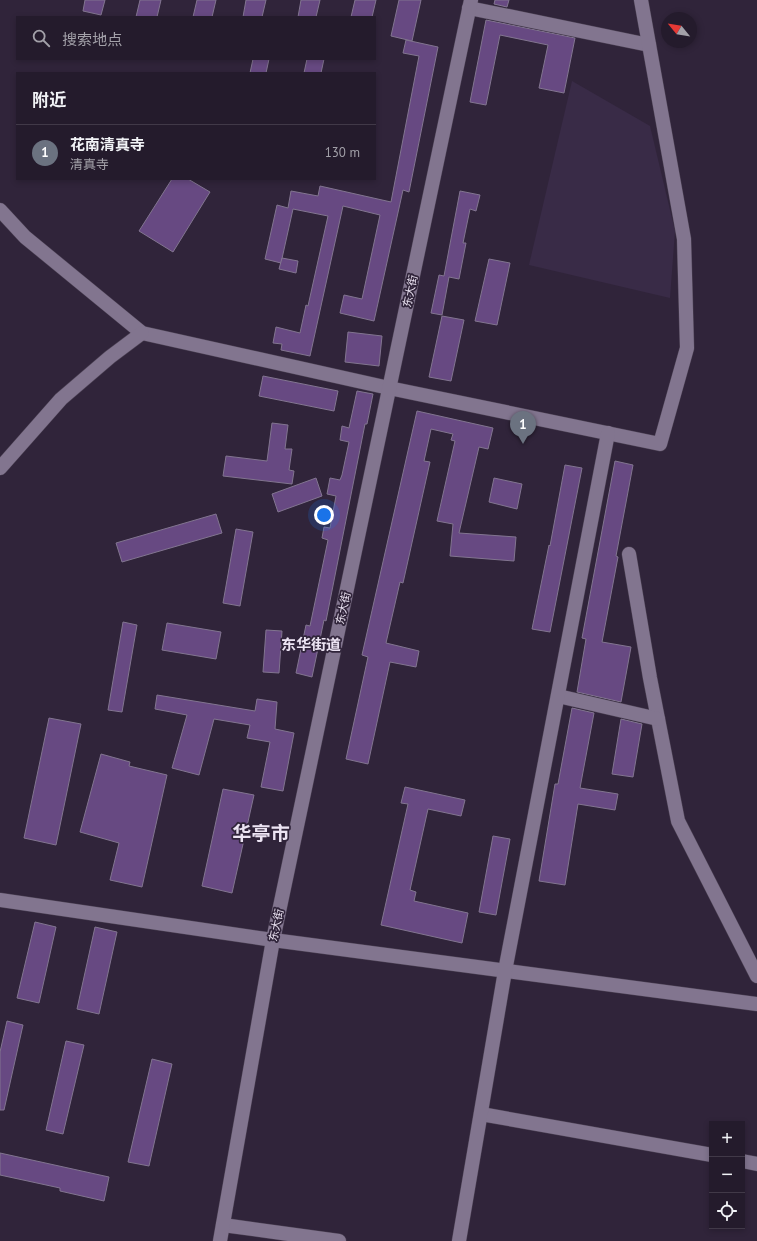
<!DOCTYPE html>
<html lang="zh">
<meta charset="utf-8">
<style>
body{margin:0;font-family:"PT Sans","Noto Sans SC",sans-serif;background:#2c2434;color:#f1f3f6}
.controls{position:absolute;right:12px;bottom:12px;display:grid;overflow:hidden;border-radius:0px;box-shadow:0 2px 6px #0003}
.controls button{width:36px;height:36px;display:grid;place-items:center;padding:0;border:0;border-bottom:1px solid #413948;background:#241b2c;color:#f1f3f6;font:20px sans-serif}
.compass{position:absolute;left:661px;top:12px;width:36px;height:36px;border-radius:50%;background:#241b2c;box-shadow:0 2px 6px #0003;rotate:300deg}
.you{position:absolute;left:324px;top:515px;width:14px;height:14px;margin:-10px;border:3px solid #fff;border-radius:50%;background:#1a73e8;box-shadow:0 0 0 6px #1a73e833}
.badge{display:grid;place-items:center;width:26px;height:26px;border-radius:50%;background:#d6b534;color:#fff;font-size:13px;font-weight:700}
.pin{position:absolute;translate:-50% -33px;filter:drop-shadow(0 1px 2px #0008)}
.pin::after{content:'';position:absolute;top:21px;width:14px;height:12px;background:inherit;clip-path:polygon(0 0,100% 0,50% 100%)}
.list{margin:0;padding:0;list-style:none}
h2{display:flex;justify-content:space-between;align-items:center;height:52px;margin:0;padding:0 16px;font-size:17px}
h2 small{font-size:13px;font-weight:400;color:#a3a1a9}
.list li{display:grid;grid-template-columns:26px 1fr auto;gap:12px;align-items:center;box-sizing:border-box;height:56px;padding:0 16px;border-top:1px solid #413948}
.list b{display:block;font-size:15px;white-space:nowrap}
.list p{margin:0;font-size:13px;white-space:nowrap;color:#a3a1a9}
.list em{font-size:13px;font-style:normal;color:#a3a1a9}
.icon{flex:none;width:22px;height:22px;fill:none;stroke:currentColor;stroke-width:2;stroke-linecap:round;stroke-linejoin:round}
.map{position:relative;flex:none;width:757px;height:1241px;overflow:hidden}
.search{position:absolute;background:#241b2c;box-shadow:0 2px 6px #0003;left:16px;top:16px;width:360px;height:44px;display:flex;align-items:center;gap:10px;box-sizing:border-box;padding:0 14px;border-radius:0px;color:#a3a1a9;font-size:15px}
.panel{position:absolute;background:#241b2c;box-shadow:0 2px 6px #0003;left:16px;top:72px;width:360px;height:108px;border-radius:0px}
.map>svg:first-child{display:block}
.built{fill:#392b47}
.building{fill:#674982;stroke:#827590}
.lines{fill:none;stroke-linecap:round;stroke-linejoin:round}
.minor-casing{stroke:#4b4153;stroke-width:15}
.minor{stroke:#82758f;stroke-width:14}
.labels{text-anchor:middle;dominant-baseline:central;stroke-width:3.5;stroke-linejoin:round;paint-order:stroke}
.street-label{font-size:11px;fill:#ece4f3;stroke:#30243a}
.district-label{font-size:15px;font-weight:bold;fill:#ece4f3;stroke:#30243a}
.town-label{font-size:19px;font-weight:bold;fill:#ece4f3;stroke:#30243a}
</style>
<div class="map">
<svg width="757" height="1241" viewBox="0 0 757 1241">
<rect width="100%" height="100%" fill="#30243a"/>
<path class="built" d="M572,81L650,126L675,231L670,298L529,265Z"/>
<g class="building">
<path d="M85,0H105L101,15L83,11Z"/>
<path d="M140,0H161L157,17H136Z"/>
<path d="M197,0H216L212,17H193Z"/>
<path d="M246,0H266L262,17H243Z"/>
<path d="M301,0H320L316,17H298Z"/>
<path d="M355,0H376L372,17H351Z"/>
<path d="M399,0H421L412,41L391,36Z"/>
<path d="M495,0H509L507,7L494,4Z"/>
<path d="M486,20L575,38L564,93L539,88L548,45L500,35L486,105L470,102Z"/>
<path d="M406,40L438,47L409,192L403,190L374,321L340,313L344,295L362,299L380,215L343,206L310,356L281,350L282,344L273,343L276,327L300,333L306,305L308,306L328,216L293,209L281,263L265,259L277,205L288,208L291,191L318,196L320,186L391,202L419,56L403,53Z"/>
<path d="M253,59H269L266,73H250Z"/>
<path d="M307,59H324L321,73H304Z"/>
<path d="M172,179H188L210,192L173,252L139,231Z"/>
<path d="M460,191L480,195L476,211L470,209L463,243H466L459,279L449,277L442,315L431,313L439,275L444,276Z"/>
<path d="M282,258L298,261L296,273L279,269Z"/>
<path d="M489,259L510,263L497,325L475,321Z"/>
<path d="M442,316L464,320L451,381L429,377Z"/>
<path d="M348,332L382,336L379,366L345,362Z"/>
<path d="M263,376L338,391L334,411L259,396Z"/>
<path d="M357,391L373,394L367,424H365L326,621L324,620L312,677L296,673L306,625L310,626L328,540L322,538L324,527L330,528L336,496L327,494L330,478L340,480L342,475L349,442L340,440L342,426L349,428Z"/>
<path d="M417,411L493,428L488,449L479,447L459,533L516,537L514,561L450,556L453,524L437,521L455,441L451,440L453,434L431,429L424,461L430,462L403,583L400,582L386,643L419,651L416,667L390,662L368,764L346,759L368,657L362,655Z"/>
<path d="M272,423L288,425L285,449H292L289,470L294,471L292,484L223,476L226,456L267,461Z"/>
<path d="M615,461L633,465L616,556L618,557L602,642L631,647L621,702L577,692L586,639L582,638Z"/>
<path d="M565,465L582,468L550,632L532,629L549,545L550,546Z"/>
<path d="M316,478L322,496L278,512L272,494Z"/>
<path d="M494,478L522,484L517,509L489,502Z"/>
<path d="M216,514L222,533L122,562L116,543Z"/>
<path d="M236,529L253,532L240,606L223,603Z"/>
<path d="M123,622L137,625L122,712L108,710Z"/>
<path d="M167,623L221,632L216,659L162,650Z"/>
<path d="M266,630L282,631L279,673L263,672Z"/>
<path d="M157,695L255,711L257,699L277,702L275,729L294,733L283,791L261,787L270,742L247,738L250,725L214,719L199,775L172,768L187,715L155,709Z"/>
<path d="M572,708L594,713L580,788L618,794L615,810L578,804L565,885L539,881L555,784H558Z"/>
<path d="M49,718L81,724L56,845L24,838Z"/>
<path d="M621,719L642,724L633,777L612,774Z"/>
<path d="M101,754L130,762L129,766L167,775L142,887L110,880L119,843L80,832Z"/>
<path d="M405,787L465,800L461,816L428,809L410,890L416,892L414,901L468,913L462,943L381,925L408,804L401,803Z"/>
<path d="M223,789L254,795L232,893L202,886Z"/>
<path d="M493,836L510,839L496,915L479,912Z"/>
<path d="M35,922L56,927L39,1003L17,998Z"/>
<path d="M95,927L117,932L99,1014L77,1009Z"/>
<path d="M7,1021L23,1025L4,1110H0V1052Z"/>
<path d="M66,1041L84,1045L63,1134L46,1130Z"/>
<path d="M152,1059L172,1064L149,1166L128,1162Z"/>
<path d="M0,1153L109,1177L104,1201L60,1191V1188L0,1175Z"/>
</g>
<g class="lines">
<g class="minor-casing">
<g id="minor">
<path d="M469,8L649,45"/>
<path d="M0,210L25,237L142,333L389,388L660,444L687,348L684,239L641,0"/>
<path d="M0,468L61,399L110,357L142,333"/>
<path d="M629,554L650,678L678,821L757,976"/>
<path d="M558,696L658,719"/>
<path d="M0,900L273,940L757,1004"/>
<path d="M481,1114L712,1155"/>
<path d="M742,1161L757,1164"/>
<path d="M223,1225L339,1241"/>
<path d="M220,1241L273,940L471,0"/>
<path d="M459,1241L505,971L608,433"/>
</g>
</g>
<use href="#minor" class="minor"/>
</g>
<g class="labels">
<g class="street-label">
<text transform="translate(410 291) rotate(-78)">东大街</text>
<text transform="translate(343 608) rotate(-78)">东大街</text>
<text transform="translate(276 925) rotate(-78)">东大街</text>
</g>
<g class="district-label">
<text x="311" y="644">东华街道</text>
</g>
<g class="town-label">
<text x="261" y="833">华亭市</text>
</g>
</g>
</svg>
<div class="controls">
<button>+</button>
<button>−</button>
<button><svg class="icon" aria-label="locate" viewBox="0 0 24 24"><circle cx="12" cy="12" r="6"/><path d="M12 2v4M12 18v4M2 12h4M18 12h4"/></svg></button>
</div>
<svg class="compass" viewBox="-18 -18 36 36"><path d="M0-13l5 13h-10z" fill="#e53935"/><path d="M0 13l5-13h-10z" fill="#a3a1a9"/></svg>
<div class="you"></div>
<div class="pin badge" style="left:523px;top:444px;background:#6b7280">1</div>
<div class="search"><svg class="icon" aria-label="search" viewBox="0 0 24 24"><circle cx="10" cy="10" r="6"/><path d="M15 15l6 6"/></svg>搜索地点</div>
<section class="panel">
<h2>附近<small></small></h2>
<ul class="list">
<li><span class="badge" style="background:#6b7280">1</span><div><b>花南清真寺</b><p>清真寺</p></div><em>130 m</em></li>
</ul>
</section>
</div>
